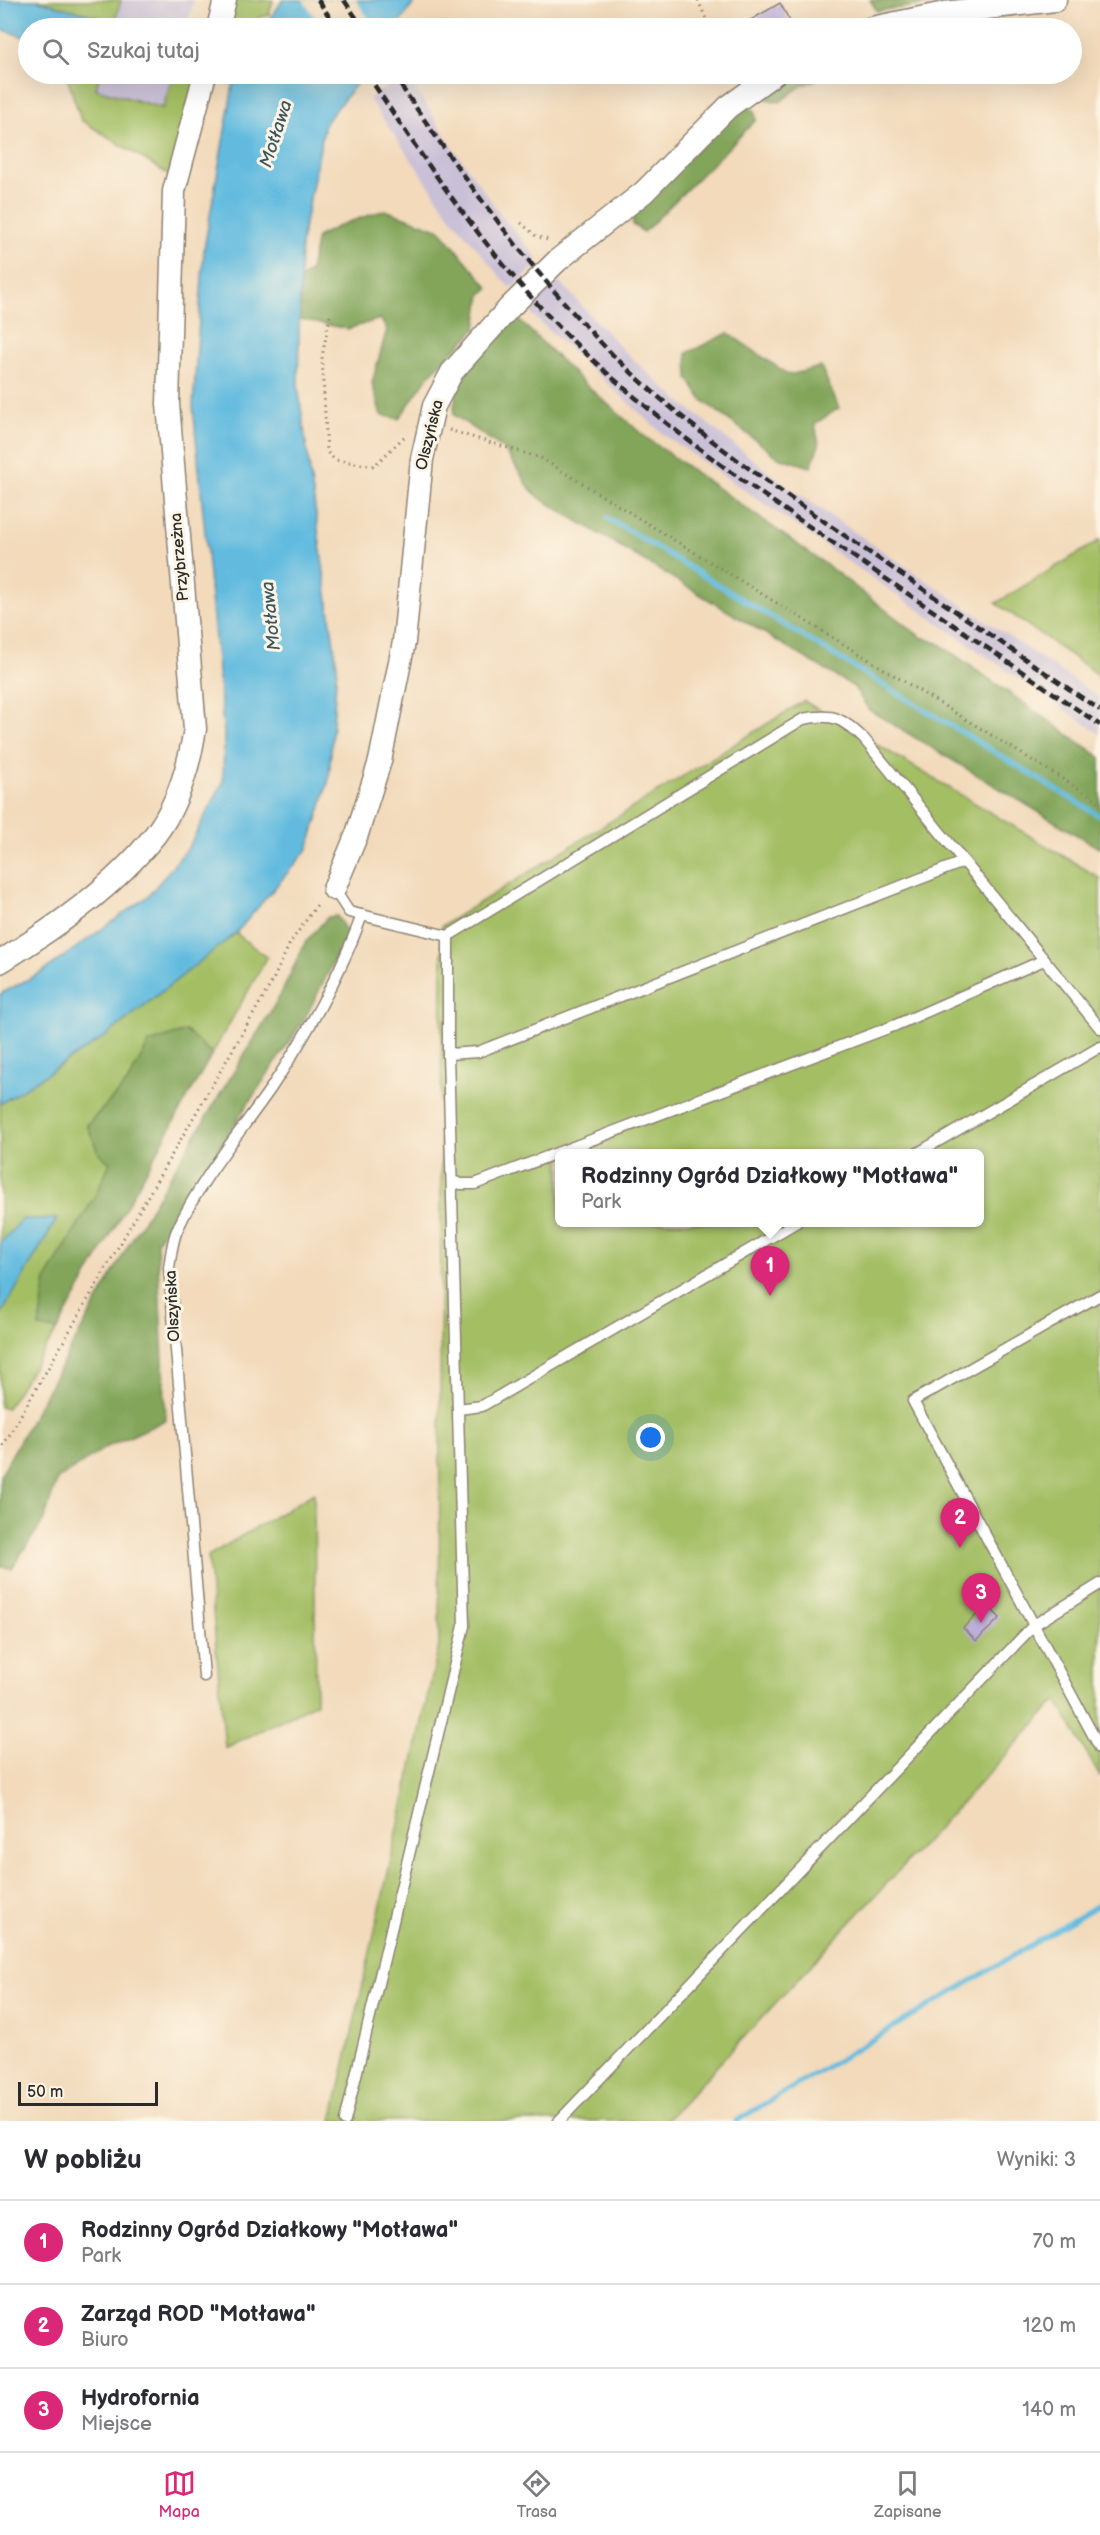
<!DOCTYPE html>
<html lang="pl">
<meta charset="utf-8">
<style>
body{margin:0;font-family:"Balsamiq Sans",sans-serif;background:#f2f2f3;color:#2b2b33}
.scale{position:absolute;left:18px;bottom:15px;width:140px;box-sizing:border-box;padding-left:6px;border:3px solid #2b2b2b;border-top:0;font-size:16px;line-height:21px;white-space:nowrap;color:#2b2b2b;-webkit-text-stroke:4px #fcf5e5;paint-order:stroke}
.you{position:absolute;left:651px;top:1438px;width:21px;height:21px;margin:-15px;border:4px solid #fff;border-radius:50%;background:#1a73e8;box-shadow:0 0 0 9px #1a73e833}
.badge{display:grid;place-items:center;width:39px;height:39px;border-radius:50%;background:#db2777;color:#fff;font-size:20px;font-weight:700}
.pin{position:absolute;translate:-50% -50px;filter:drop-shadow(0 2px 3px #0008)}
.pin::after{content:'';position:absolute;top:32px;width:21px;height:18px;background:inherit;clip-path:polygon(0 0,100% 0,50% 100%)}
.popup{position:absolute;left:555px;top:1149px;width:429px;height:78px;box-sizing:border-box;display:grid;place-content:center;border-radius:9px;background:#fff;filter:drop-shadow(0 2px 4px #0005);font-size:20px;white-space:nowrap;color:#7c7c81}
.popup b{font-size:22px;color:#2b2b33}
.popup::after{content:'';position:absolute;left:50%;top:100%;margin-left:-12px;border:12px solid transparent;border-top-color:#fff}
.list{margin:0;padding:0;list-style:none}
h2{display:flex;justify-content:space-between;align-items:center;height:78px;margin:0;padding:0 24px;font-size:26px}
h2 small{font-size:20px;font-weight:400;color:#7c7c81}
.list li{display:grid;grid-template-columns:39px 1fr auto;gap:18px;align-items:center;box-sizing:border-box;height:84px;padding:0 24px;border-top:2px solid #e1e1e2}
.list b{display:block;font-size:22px;white-space:nowrap}
.list p{margin:0;font-size:20px;white-space:nowrap;color:#7c7c81}
.list em{font-size:20px;font-style:normal;color:#7c7c81}
.icon{flex:none;width:33px;height:33px;fill:none;stroke:currentColor;stroke-width:2;stroke-linecap:round;stroke-linejoin:round}
.map{position:relative;flex:none;width:1100px;height:2121px;overflow:hidden}
.search{position:absolute;background:#fff;box-shadow:0 6px 24px #0002;left:18px;right:18px;top:18px;height:66px;display:flex;align-items:center;gap:15px;box-sizing:border-box;padding:0 21px;border-radius:33px;color:#7c7c81;font-size:22px}
.sheet{height:330px;background:#fff}
nav{display:flex;justify-content:space-around;align-items:center;box-sizing:border-box;height:84px;border-top:2px solid #e1e1e2;background:#fff;font-size:16px;color:#7c7c81}
nav a{display:grid;justify-items:center;gap:3px}
nav .on{color:#db2777}
.map>svg:first-child{display:block}
.industrial{fill:#c9bfd7}
.green{fill:#a3be64;stroke:#677448;stroke-width:1.5;fill-rule:evenodd}
.forest{fill:#82a55a;stroke:#566842;stroke-width:1.5}
.water{fill:#62bbdf;stroke:#467385;stroke-width:1.5}
.pier{fill:#f2dabb}
.lines{fill:none;stroke-linecap:round;stroke-linejoin:round}
.stream{stroke:#62bbdf;stroke-width:5}
.building{fill:#baaadc}
.lane-casing{stroke:#8e8273;stroke-width:13}
.street-casing{stroke:#8e8273;stroke-width:25}
.path{stroke:#8e8273;stroke-width:3;stroke-dasharray:1.5 4.5;stroke-linecap:butt}
.lane{stroke:#fff;stroke-width:10}
.street{stroke:#fff;stroke-width:22}
.rail{stroke:#2b2b2b;stroke-width:4.5;stroke-dasharray:9 4.5;stroke-linecap:butt}
.labels{text-anchor:middle;dominant-baseline:central;stroke-width:6;stroke-linejoin:round;paint-order:stroke}
.street-label{font-size:16px;fill:#2b2b2b;stroke:#fcf5e5}
.water-label{font-size:18px;font-style:italic;fill:#3c5661;stroke:#fcf5e5}
</style>
<div class="map">
<svg width="1100" height="2121" viewBox="0 0 1100 2121">
<rect width="100%" height="100%" fill="#fcf5e5"/>
<filter id="ink" filterUnits="userSpaceOnUse"><feTurbulence type="fractalNoise" baseFrequency=".0167" numOctaves="2"/><feDisplacementMap in="SourceGraphic" scale="12" xChannelSelector="R" yChannelSelector="G"/><feConvolveMatrix kernelMatrix="1 2 1 2 8 2 1 2 1" color-interpolation-filters="sRGB"/></filter>
<filter id="wash" filterUnits="userSpaceOnUse"><feTurbulence type="fractalNoise" baseFrequency=".008" numOctaves="4" result="noise"/><feDisplacementMap in="SourceGraphic" scale="24" xChannelSelector="R" yChannelSelector="G"/><feGaussianBlur stdDeviation="1.35" result="paint"/><feColorMatrix in="noise" values="0 0 0 0 0 0 0 0 0 0 0 0 0 0 0 0 0 1.4 0 .05"/><feComposite in="paint" operator="in"/></filter>
<g filter="url(#wash)">
<rect width="100%" height="100%" fill="#f2dabb"/>
<g class="industrial">
<path d="M121,0H194L186,28H113Z"/>
<path d="M100,74H173L163,108L96,89Z"/>
<path d="M406,74L454,149L501,215L536,257V265L514,287L508,286L451,217L369,99Z"/>
<path d="M553,283H561L624,351L679,401L788,487L1100,698V734L664,435L532,315V306Z"/>
</g>
<g class="green">
<path d="M36,0H121L113,28H100L98,17Z"/>
<path d="M232,0H273L269,15L260,17L251,28H224Z"/>
<path d="M66,74H100L96,89L163,108L173,74H197L171,176L81,120Z"/>
<path d="M1100,540V676L996,603Z"/>
<path d="M804,701L1100,878V1777L1057,1700L666,2121H332L439,1646L442,926ZM560,1154H980V1222H560Z"/>
<path d="M236,933L267,958L212,1054L186,1031L149,1043L127,1083L87,1125L99,1153L110,1163L39,1327L57,1330L7,1408L0,1407V1104L103,1038Z"/>
<path d="M314,1493L316,1703L225,1748L208,1556Z"/>
</g>
<g class="forest">
<path d="M870,0H961L877,11Z"/>
<path d="M786,74H829L801,86L780,102L767,99L760,92Z"/>
<path d="M743,104L755,111L756,120L644,232L633,225L632,214Z"/>
<path d="M385,210L440,230L489,288L481,294L476,329L429,375L399,419L381,415L372,383L387,329L380,319L348,329L299,319L300,279L310,271L317,237L343,224Z"/>
<path d="M514,315L586,385L644,436L828,566L921,637L938,643L1100,757V849L869,710L854,687L541,499L531,490L504,449L454,415C451,377 491,343 514,315Z"/>
<path d="M728,333L789,375L821,367L839,408L815,424L819,445L811,467L778,457L701,399L688,378L687,353Z"/>
<path d="M337,916L348,934L305,1018L157,1241L166,1420L105,1448L57,1480L44,1520L12,1568L0,1567V1476L129,1244L280,996L305,943L328,917Z"/>
<path d="M186,1031L212,1054L57,1330L39,1327L46,1279L95,1196L110,1163L99,1153L87,1125L127,1083L149,1043Z"/>
</g>
<g class="water">
<path d="M0,0H36L98,17L100,28H28V38L0,29Z"/>
<path d="M283,0H416L396,28H263Z"/>
<path d="M235,74H364L325,123L301,243L298,386L337,666L329,779L308,849L236,933L103,1038L0,1104V994L42,972L148,896L188,848L223,782L224,734L193,406L204,249Z"/>
<path d="M23,1219H57L0,1316V1243Z"/>
</g>
<path class="pier" d="M303,0H356L375,28H322Z"/>
<g class="lines">
<g class="stream">
<path d="M222,74L241,78"/>
<path d="M608,518L1100,816"/>
<path d="M736,2121L1100,1904"/>
</g>
</g>
<g id="blocks">
<g class="building">
<path d="M780,3L791,23L783,28H737Z"/>
<path d="M987,1605L1000,1618L976,1641L963,1628Z"/>
</g>
</g>
</g>
<g filter="url(#ink)">
<use href="#blocks" fill-opacity="0" stroke="#8e8273" stroke-width="1.5"/>
<g class="lines">
<g class="lane-casing">
<g id="lane">
<path d="M334,889L349,912L448,936L803,719C835,713 841,718 864,739L1100,1028"/>
<path d="M448,1054L478,1052L963,862"/>
<path d="M916,1154L1100,1047"/>
<path d="M452,1181L461,1184H475L896,1025L1044,960"/>
<path d="M1100,1295L913,1401L1100,1748"/>
<path d="M458,1409L482,1406L797,1222"/>
<path d="M204,1676L169,1268C171,1255 172,1240 178,1228C202,1177 239,1134 271,1088C307,1034 340,976 362,915"/>
<path d="M345,2121L464,1626L448,1054V936"/>
<path d="M559,2121L1034,1625L1100,1584"/>
</g>
</g>
<g class="street-casing">
<g id="street">
<path d="M218,28L225,0"/>
<path d="M872,28L945,13L1055,0"/>
<path d="M334,889L357,834L380,761L404,642L422,459L434,406L452,372L510,307L558,260L644,192L728,107L774,74"/>
<path d="M0,962C56,927 114,887 155,835C178,805 189,766 195,729L168,404L174,191L205,74"/>
</g>
</g>
<g class="path">
<path d="M698,0L710,28"/>
<path d="M521,223L536,236L551,241"/>
<path d="M330,316L322,357L327,452L335,460L374,466L406,435"/>
<path d="M449,430L541,458L1100,802"/>
<path d="M0,1451L272,982L290,943L319,902"/>
</g>
<use href="#lane" class="lane"/>
<use href="#street" class="street"/>
<g class="rail">
<path d="M318,0L337,28"/>
<path d="M344,0L363,28"/>
<path d="M367,74C427,164 486,253 563,331C646,415 743,482 841,548C927,607 1014,666 1100,725"/>
<path d="M393,74C460,173 528,269 613,355C686,427 772,486 857,544C938,599 1019,655 1100,710"/>
</g>
</g>
</g>
<g class="labels">
<g class="street-label">
<text transform="translate(430 435) rotate(-76)">Olszyńska</text>
<text transform="translate(180 557) rotate(-95)">Przybrzeżna</text>
<text transform="translate(173 1306) rotate(-93)">Olszyńska</text>
</g>
<g class="water-label">
<text transform="translate(276 134) rotate(-72)">Motława</text>
<text transform="translate(271 616) rotate(-96)">Motława</text>
</g>
</g>
</svg>
<div class="scale">50 m</div>
<div class="you"></div>
<div class="pin badge" style="left:770px;top:1296px">1</div>
<div class="popup"><b>Rodzinny Ogród Działkowy &quot;Motława&quot;</b>Park</div>
<div class="pin badge" style="left:960px;top:1548px">2</div>
<div class="pin badge" style="left:981px;top:1623px">3</div>
<div class="search"><svg class="icon" aria-label="search" viewBox="0 0 24 24"><circle cx="10" cy="10" r="6"/><path d="M15 15l6 6"/></svg>Szukaj tutaj</div>
</div>
<section class="sheet">
<h2>W pobliżu<small>Wyniki: 3</small></h2>
<ul class="list">
<li><span class="badge">1</span><div><b>Rodzinny Ogród Działkowy &quot;Motława&quot;</b><p>Park</p></div><em>70 m</em></li>
<li><span class="badge">2</span><div><b>Zarząd ROD &quot;Motława&quot;</b><p>Biuro</p></div><em>120 m</em></li>
<li><span class="badge">3</span><div><b>Hydrofornia</b><p>Miejsce</p></div><em>140 m</em></li>
</ul>
</section>
<nav>
<a class="on"><svg class="icon" aria-label="map" viewBox="0 0 24 24"><path d="M3 6l6-2 6 2 6-2v14l-6 2-6-2-6 2zM9 4v14M15 6v14"/></svg>Mapa</a>
<a><svg class="icon" aria-label="directions" viewBox="0 0 24 24"><path d="M12 3l9 9-9 9-9-9zM9 14v-3h6M13 9l2 2-2 2"/></svg>Trasa</a>
<a><svg class="icon" aria-label="saved" viewBox="0 0 24 24"><path d="M7 4h10v16l-5-4-5 4z"/></svg>Zapisane</a>
</nav>
